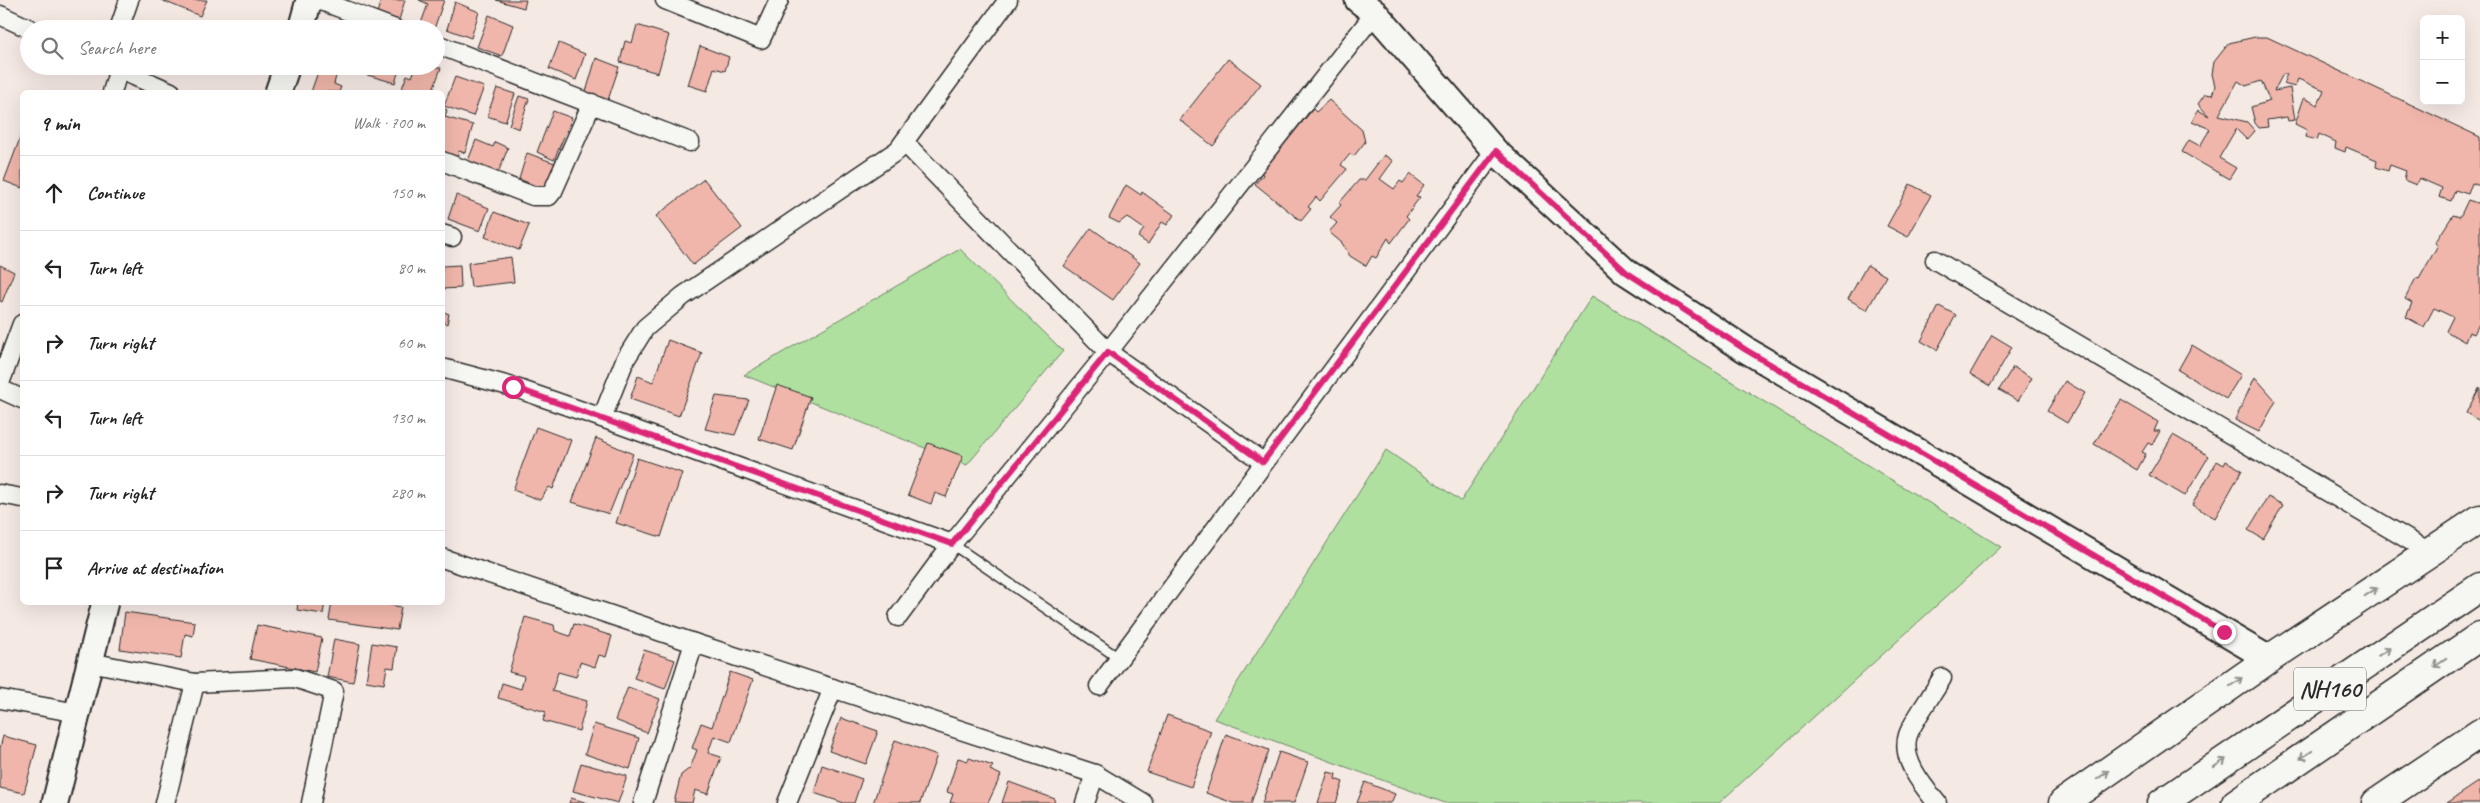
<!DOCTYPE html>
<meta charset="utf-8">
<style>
body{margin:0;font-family:Caveat,sans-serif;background:#f6f6f6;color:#222}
.controls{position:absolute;right:15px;top:15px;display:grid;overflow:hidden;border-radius:8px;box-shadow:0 5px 20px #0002}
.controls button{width:45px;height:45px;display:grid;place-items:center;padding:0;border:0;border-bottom:1px solid #e0e0e0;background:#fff;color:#222;font:25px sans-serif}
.stop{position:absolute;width:15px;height:15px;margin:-11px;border:4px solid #db2777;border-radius:50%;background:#fff}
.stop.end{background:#db2777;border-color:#fff;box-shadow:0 1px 5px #0008}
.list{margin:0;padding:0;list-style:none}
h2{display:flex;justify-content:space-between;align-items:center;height:65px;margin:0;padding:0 20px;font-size:21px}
h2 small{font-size:16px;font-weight:400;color:#767676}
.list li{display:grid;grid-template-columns:32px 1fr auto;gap:15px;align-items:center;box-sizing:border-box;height:75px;padding:0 20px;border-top:1px solid #e0e0e0}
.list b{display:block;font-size:19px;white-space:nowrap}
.list em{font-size:16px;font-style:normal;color:#767676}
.icon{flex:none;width:28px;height:28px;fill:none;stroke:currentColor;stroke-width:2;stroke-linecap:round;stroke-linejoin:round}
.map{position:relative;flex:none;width:2480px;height:803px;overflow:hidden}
.search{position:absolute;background:#fff;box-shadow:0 5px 20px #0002;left:20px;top:20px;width:425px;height:55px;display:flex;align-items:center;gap:12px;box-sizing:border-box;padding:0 18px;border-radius:28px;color:#767676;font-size:19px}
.panel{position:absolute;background:#fff;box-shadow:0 5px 20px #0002;left:20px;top:90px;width:425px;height:515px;border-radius:8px}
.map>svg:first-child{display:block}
.green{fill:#afe0a0;stroke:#6d8666}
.building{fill:#f0b6ab;stroke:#2b2b2b}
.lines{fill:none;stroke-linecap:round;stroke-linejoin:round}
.lane-casing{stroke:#2b2b2b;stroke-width:12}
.street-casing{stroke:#2b2b2b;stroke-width:21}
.secondary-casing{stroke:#2b2b2b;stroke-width:29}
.primary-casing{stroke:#2b2b2b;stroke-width:31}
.highway-casing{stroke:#2b2b2b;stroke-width:31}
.lane{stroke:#f6f6f2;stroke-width:9}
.street{stroke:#f6f6f2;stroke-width:18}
.secondary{stroke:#f6f6f2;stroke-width:25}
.primary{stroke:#f6f6f2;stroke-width:28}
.highway{stroke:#f6f6f2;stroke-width:28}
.oneway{stroke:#90908e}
.route{stroke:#db2777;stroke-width:6}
.labels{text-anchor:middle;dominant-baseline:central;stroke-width:4;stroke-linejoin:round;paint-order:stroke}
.shield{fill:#f6f6f2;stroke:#686867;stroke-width:1}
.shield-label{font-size:24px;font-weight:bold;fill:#2b2b2b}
</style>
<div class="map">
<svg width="2480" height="803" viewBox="0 0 2480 803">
<rect width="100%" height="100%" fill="#f5e9e4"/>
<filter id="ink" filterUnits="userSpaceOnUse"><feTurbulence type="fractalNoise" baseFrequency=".02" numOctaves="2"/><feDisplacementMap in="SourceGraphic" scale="10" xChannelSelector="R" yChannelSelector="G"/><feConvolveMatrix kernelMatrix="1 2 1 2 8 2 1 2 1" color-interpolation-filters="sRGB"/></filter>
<g filter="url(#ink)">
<g class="green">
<path d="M960,249L1063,351L967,465L744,375Z"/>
<path d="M1592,296L2001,547L1719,803H1445L1214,719L1386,450L1461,501Z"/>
</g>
<g class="building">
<path d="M161,0H207L200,16Z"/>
<path d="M381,0H405L399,20L377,13Z"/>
<path d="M419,0H444L434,29H419L428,4Z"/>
<path d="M496,0H526L524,8Z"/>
<path d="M455,2L479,12L471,38L447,29Z"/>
<path d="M489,15L513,25L502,56L477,47Z"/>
<path d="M333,22L354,29H330Z"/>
<path d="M637,25L669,35L658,73L620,62L625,41L632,43Z"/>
<path d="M2255,37H2267L2480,137V186L2472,183L2468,194L2455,190L2451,201L2439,197L2442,188L2419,178L2416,185L2404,180L2406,171L2390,165L2388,171L2376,167L2377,160L2346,147L2345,152L2335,148L2336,142L2319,134L2317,140L2305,137L2307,130L2295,124L2304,98L2318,105L2324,90L2298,79L2295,87L2283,84L2287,74H2283L2274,91L2290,88L2295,120L2288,121L2287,117L2267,120L2268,127L2259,128L2255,123L2251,107L2270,101L2261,81L2246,86L2238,81L2219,115L2247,122L2255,131L2247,140L2236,129L2219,158L2236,168L2229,179L2182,152L2189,140L2200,146L2210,129L2192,121L2198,110L2209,116L2198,104L2205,94L2212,95L2215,86L2212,74L2214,62L2229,43Z"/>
<path d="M559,43L585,54L576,80L549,69Z"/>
<path d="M700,46L729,57L725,71L714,68L707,91L688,85Z"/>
<path d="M596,58L619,67L608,100L586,92Z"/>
<path d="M1228,59L1261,84L1213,146L1180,120Z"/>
<path d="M336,66H351L350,72Z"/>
<path d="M366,66H400L395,83L364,74Z"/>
<path d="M416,66L441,68L432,92H414L402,88L407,75L412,77Z"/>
<path d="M319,69L336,76L334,84L341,87L339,92H311Z"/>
<path d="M455,77L484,87L473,116L444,106Z"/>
<path d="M497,88L515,94L505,122L487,116Z"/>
<path d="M519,96L529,99L519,129L509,125Z"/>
<path d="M1329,100L1362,130L1365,142L1354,156L1350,154L1341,165L1347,169L1320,201L1316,197L1308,207L1311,209L1301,221L1255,184L1263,175L1261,172L1313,109L1316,112Z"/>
<path d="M442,107L447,110L445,117L473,125L465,153L459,151L456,162L442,158Z"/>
<path d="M553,111L572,118L554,160L537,152Z"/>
<path d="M22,133V188L4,181Z"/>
<path d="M476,140L493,147L495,142L508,148L496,178L466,166Z"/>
<path d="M527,153L560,165L546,190L519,179Z"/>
<path d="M1384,155L1393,161L1380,179L1394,189L1400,181L1403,183L1410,174L1424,185L1416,196L1420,197L1406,216L1409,219L1391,243L1388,238L1376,258L1372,256L1366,266L1350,256L1342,243L1329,232L1337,223L1330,217L1341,205L1339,203L1359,180H1365Z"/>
<path d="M704,179L742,228L693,265L656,216Z"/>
<path d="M1910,184L1931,195L1908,237L1887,226Z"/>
<path d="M1126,185L1141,195L1142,192L1174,215L1167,225L1162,222L1148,244L1138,237L1144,229L1127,217L1119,223L1109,218Z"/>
<path d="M456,195L489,208L480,231L448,219Z"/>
<path d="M2468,200L2480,204V322L2474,334L2469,332L2465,342L2446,331L2453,317L2434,308L2424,327L2406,317L2412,303L2405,299L2416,278L2419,279L2438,245L2435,243L2453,215L2460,217Z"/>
<path d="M494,212L529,225L519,250L485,237Z"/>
<path d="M1091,228L1140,263L1113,300L1064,266Z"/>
<path d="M511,257L514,282L471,287L468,263Z"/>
<path d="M0,265L14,272L2,302L0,301Z"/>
<path d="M460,265L461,288L442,289V266Z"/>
<path d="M1867,265L1886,276L1867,310L1848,299Z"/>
<path d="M1939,306L1956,315L1937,350L1921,341Z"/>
<path d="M442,311L449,314L447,324L442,322Z"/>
<path d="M1992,335L2012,347L1990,386L1970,374Z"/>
<path d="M668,340L702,353L679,416L630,399L638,376L653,382Z"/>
<path d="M2192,345L2241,375L2226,399L2178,370Z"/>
<path d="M2013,367L2032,378L2018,401L1999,390Z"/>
<path d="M2255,377L2276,401L2259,432L2235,420Z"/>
<path d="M2065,381L2085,393L2067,423L2047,411Z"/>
<path d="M777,385L811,397L793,450L759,439Z"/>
<path d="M2480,387V421L2466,413Z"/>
<path d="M716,396L749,400L735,435L705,429Z"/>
<path d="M2121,400L2158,422L2154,431H2160L2152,445L2148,443L2142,452L2146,454L2137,470L2094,444Z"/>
<path d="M536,427L571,440L553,489L549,487L540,500L513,490Z"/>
<path d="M2173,435L2209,456L2185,496L2149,475Z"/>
<path d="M596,438L633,454L609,514L572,502Z"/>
<path d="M928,443L963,456L946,497L935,493L931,504L908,495Z"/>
<path d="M637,458L682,473L661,537L616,523Z"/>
<path d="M2217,461L2224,465L2226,461L2242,470L2215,518L2192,505Z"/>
<path d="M2268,497L2283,505L2263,539L2248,530Z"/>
<path d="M298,602H325L323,614L297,610Z"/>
<path d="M332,602H390V605L401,607L397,630L329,620Z"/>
<path d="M125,612L195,622L193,636L185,634L181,658L120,649Z"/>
<path d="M525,617L554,625L555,631L570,636L574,624L612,636L606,657L599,655L595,667L580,662L576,677L558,672L552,691L587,701L579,731L543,721L546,712L498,698L502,683L521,689L524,676L509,672Z"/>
<path d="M257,625L322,638L315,672L250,659Z"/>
<path d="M334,639L360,644L353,682L327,677Z"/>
<path d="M372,643L397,647L394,668L387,667L384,684L366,681Z"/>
<path d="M644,650L675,660L665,689L634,678Z"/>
<path d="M730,672L753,680L731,742L714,736L708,753L721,757L708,794L695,790L692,803L674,802L681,775L690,768L697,750L692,748L701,723L712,727Z"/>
<path d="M628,687L660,699L647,733L615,720Z"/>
<path d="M1167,715L1211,731L1191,787L1147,772Z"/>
<path d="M841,718L878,731L866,764L829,751Z"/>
<path d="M594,724L639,738L630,769L585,754Z"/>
<path d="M1226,734L1269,750L1251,803H1233L1206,793Z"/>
<path d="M3,736L37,745L24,793L0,788V748Z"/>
<path d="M895,740L937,755L920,803H873Z"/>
<path d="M1279,752L1308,762L1294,803H1262Z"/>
<path d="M958,758L968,761L969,758L993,766L990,770L1001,775L988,803H950L953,794L947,792Z"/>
<path d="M581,763L627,776L618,803L573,791Z"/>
<path d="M822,765L862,779L854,803H844L814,793Z"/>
<path d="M1328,772L1336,774L1335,779L1343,782L1336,803H1318Z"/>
<path d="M2480,781V803H2447Z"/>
<path d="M1009,782L1055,799L1054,803H1002Z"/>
<path d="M1365,782L1395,794L1391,803H1357Z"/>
<path d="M571,798L588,803H569Z"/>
</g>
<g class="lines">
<g class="lane-casing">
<path id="lane" d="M952,544L1120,659"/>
</g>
<g class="street-casing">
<g id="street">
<path d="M319,0L395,29"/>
<path d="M665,0L761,39L779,0"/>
<path d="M0,15L30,29"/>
<path d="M119,29L129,0"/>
<path d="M436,44L690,142"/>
<path d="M111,66L171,92"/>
<path d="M112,92L120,66"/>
<path d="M904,142L1108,352L1263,462"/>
<path d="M442,161L533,196H549L553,191L592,103"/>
<path d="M442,234L452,237"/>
<path d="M1935,260L2431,553"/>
<path d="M442,368L513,387L602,418L952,544L1108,352L1375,13"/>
<path d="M0,383L22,324"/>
<path d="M0,389L22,399"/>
<path d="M602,418L625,360L645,328L683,296L898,150L1008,0"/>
<path d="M0,494L22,498"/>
<path d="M442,558L694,643L643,803"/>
<path d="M898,617L952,544"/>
<path d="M694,643L1095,774L1085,803"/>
<path d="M90,662L195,683L295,678L334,691L311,803"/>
<path d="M1099,686L1495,151"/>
<path d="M0,699L78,713"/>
<path d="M1095,774L1143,803"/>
<path d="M165,803L195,683"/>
<path d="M787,803L833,688"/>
<path d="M1937,803C1923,786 1900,759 1908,735C1914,719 1933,694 1942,678"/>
</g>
</g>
<g class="secondary-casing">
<g id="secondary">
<path d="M1358,0L1375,13L1495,151L1626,272L1746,350L2269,659"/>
<path d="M301,29L309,0"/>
<path d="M278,92L287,66"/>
<path d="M55,803L105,602"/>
</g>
</g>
<g class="primary-casing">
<g id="primary">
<path d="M2063,803L2269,659L2480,519"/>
<path d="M2376,803L2480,733"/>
</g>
</g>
<g class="highway-casing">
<g id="highway">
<path d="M2162,803L2480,587"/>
<path d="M2236,803L2480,636"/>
</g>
</g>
<use href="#lane" class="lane"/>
<use href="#street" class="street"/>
<use href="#secondary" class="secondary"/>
<use href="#primary" class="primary"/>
<use href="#highway" class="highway"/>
</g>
<defs><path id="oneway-shaft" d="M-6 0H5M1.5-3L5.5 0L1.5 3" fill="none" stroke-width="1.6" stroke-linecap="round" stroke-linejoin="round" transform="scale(1.25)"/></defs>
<g class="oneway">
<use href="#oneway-shaft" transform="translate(2371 592) rotate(-33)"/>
<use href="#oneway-shaft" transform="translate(2384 652) rotate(-34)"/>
<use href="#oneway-shaft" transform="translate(2440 663) rotate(146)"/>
<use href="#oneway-shaft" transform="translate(2236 682) rotate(-35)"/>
<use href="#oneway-shaft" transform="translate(2306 755) rotate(146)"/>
<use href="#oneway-shaft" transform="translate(2220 763) rotate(-34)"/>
<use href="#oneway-shaft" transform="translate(2103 775) rotate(-35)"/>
</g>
</g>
<g class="lines" filter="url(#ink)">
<path class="route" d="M513,387L952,544L1108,352L1263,462L1496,151L1626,272L1746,350L2224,632"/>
</g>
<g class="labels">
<rect class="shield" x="2294" y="667.5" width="72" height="43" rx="4"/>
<g class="shield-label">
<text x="2330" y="689">NH160</text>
</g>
</g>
</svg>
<div class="controls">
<button>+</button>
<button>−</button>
</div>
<div class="stop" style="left:513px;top:387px"></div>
<div class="stop end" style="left:2224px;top:632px"></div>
<div class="search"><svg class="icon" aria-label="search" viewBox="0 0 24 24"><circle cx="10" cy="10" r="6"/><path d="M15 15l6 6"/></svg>Search here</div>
<section class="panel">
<h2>9 min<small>Walk · 700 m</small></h2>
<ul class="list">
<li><svg class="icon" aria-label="ahead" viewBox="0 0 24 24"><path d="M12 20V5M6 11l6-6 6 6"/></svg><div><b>Continue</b></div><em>150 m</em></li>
<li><svg class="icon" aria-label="left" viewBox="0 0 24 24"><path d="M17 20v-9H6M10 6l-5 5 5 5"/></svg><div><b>Turn left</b></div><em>80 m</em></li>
<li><svg class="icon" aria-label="right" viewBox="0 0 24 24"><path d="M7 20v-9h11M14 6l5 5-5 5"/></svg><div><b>Turn right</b></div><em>60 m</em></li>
<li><svg class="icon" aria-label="left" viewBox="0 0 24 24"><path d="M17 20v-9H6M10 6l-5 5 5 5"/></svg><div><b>Turn left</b></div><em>130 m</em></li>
<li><svg class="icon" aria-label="right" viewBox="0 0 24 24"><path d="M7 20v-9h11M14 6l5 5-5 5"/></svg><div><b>Turn right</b></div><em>280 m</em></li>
<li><svg class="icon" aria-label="arrive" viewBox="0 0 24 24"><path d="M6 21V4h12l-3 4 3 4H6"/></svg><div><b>Arrive at destination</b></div></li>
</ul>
</section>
</div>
